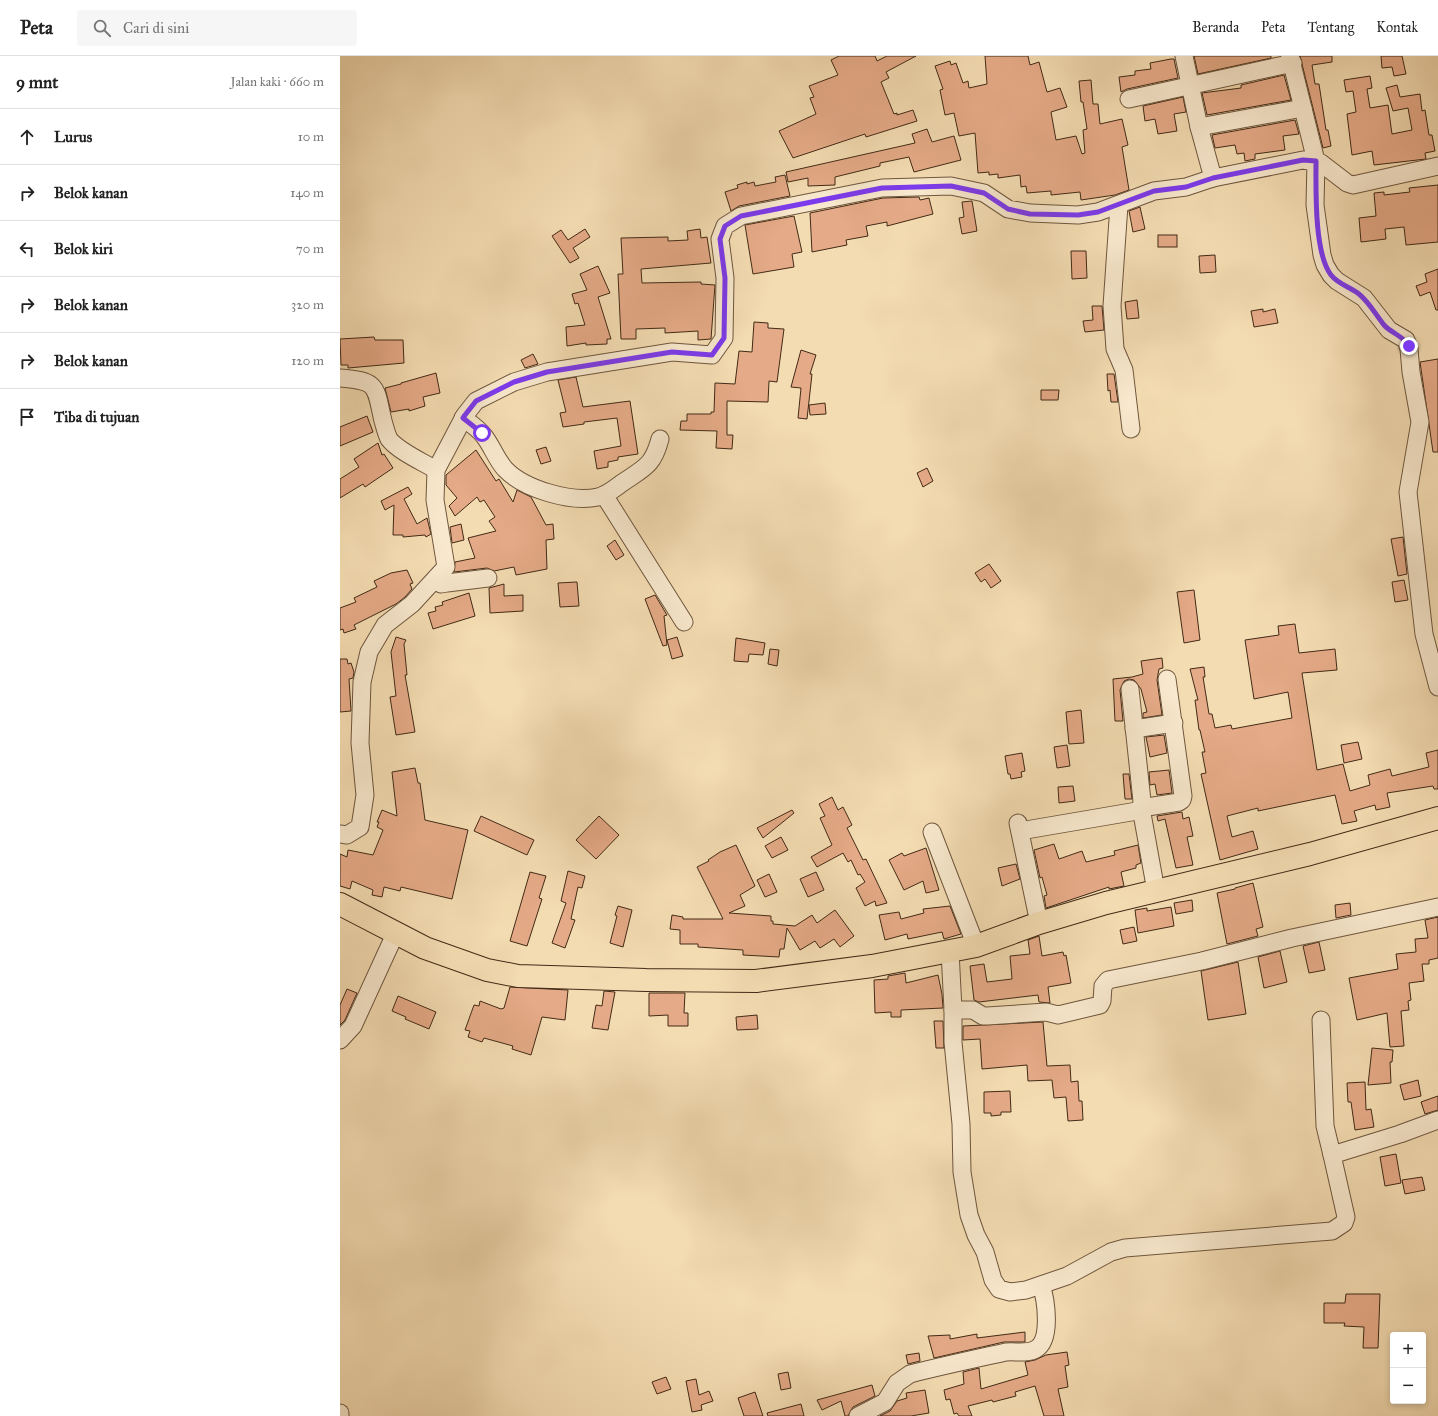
<!DOCTYPE html>
<html lang="id">
<meta charset="utf-8">
<style>
body{margin:0;font-family:"IM FELL Great Primer",serif;background:#f6f6f6;color:#222}
.controls{position:absolute;right:12px;bottom:12px;display:grid;overflow:hidden;border-radius:4px;box-shadow:0 2px 6px #0003}
.controls button{width:36px;height:36px;display:grid;place-items:center;padding:0;border:0;border-bottom:1px solid #e0e0e0;background:#fff;color:#222;font:20px sans-serif}
.stop{position:absolute;width:12px;height:12px;margin:-9px;border:3px solid #7c3aed;border-radius:50%;background:#fff}
.stop.end{background:#7c3aed;border-color:#fff;box-shadow:0 1px 4px #0008}
.list{margin:0;padding:0;list-style:none}
h2{display:flex;justify-content:space-between;align-items:center;height:52px;margin:0;padding:0 16px;font-size:17px}
h2 small{font-size:13px;font-weight:400;color:#767676}
.list li{display:grid;grid-template-columns:26px 1fr auto;gap:12px;align-items:center;box-sizing:border-box;height:56px;padding:0 16px;border-top:1px solid #e0e0e0}
.list b{display:block;font-size:15px;white-space:nowrap}
.list em{font-size:13px;font-style:normal;color:#767676}
.icon{flex:none;width:22px;height:22px;fill:none;stroke:currentColor;stroke-width:2;stroke-linecap:round;stroke-linejoin:round}
.map{position:relative;flex:none;width:1098px;height:1360px;overflow:hidden}
header{display:flex;align-items:center;gap:24px;box-sizing:border-box;height:56px;padding:0 20px;background:#fff;border-bottom:1px solid #e0e0e0}
header strong{font-size:19px}
nav{display:flex;gap:22px;margin-inline-start:auto;font-size:14px}
.search{width:280px;height:36px;background:#f6f6f6;display:flex;align-items:center;gap:10px;box-sizing:border-box;padding:0 14px;border-radius:4px;color:#767676;font-size:15px}
main{display:flex}
aside{flex:1;background:#fff}
.map>svg:first-child{display:block}
.building{fill:#e5aa87;stroke:#422a16}
.lines{fill:none;stroke-linecap:round;stroke-linejoin:round}
.minor-casing{stroke:#6e563d;stroke-width:19}
.major-casing{stroke:#422a16;stroke-width:24}
.minor{stroke:#f8e8cd;stroke-width:17}
.major{stroke:#f4dcb2;stroke-width:22}
.route{stroke:#7c3aed;stroke-width:5}
</style>
<header>
<strong>Peta</strong>
<div class="search"><svg class="icon" aria-label="search" viewBox="0 0 24 24"><circle cx="10" cy="10" r="6"/><path d="M15 15l6 6"/></svg>Cari di sini</div>
<nav><a>Beranda</a><a>Peta</a><a>Tentang</a><a>Kontak</a></nav>
</header>
<main>
<aside>
<h2>9 mnt<small>Jalan kaki · 660 m</small></h2>
<ul class="list">
<li><svg class="icon" aria-label="ahead" viewBox="0 0 24 24"><path d="M12 20V5M6 11l6-6 6 6"/></svg><div><b>Lurus</b></div><em>10 m</em></li>
<li><svg class="icon" aria-label="right" viewBox="0 0 24 24"><path d="M7 20v-9h11M14 6l5 5-5 5"/></svg><div><b>Belok kanan</b></div><em>140 m</em></li>
<li><svg class="icon" aria-label="left" viewBox="0 0 24 24"><path d="M17 20v-9H6M10 6l-5 5 5 5"/></svg><div><b>Belok kiri</b></div><em>70 m</em></li>
<li><svg class="icon" aria-label="right" viewBox="0 0 24 24"><path d="M7 20v-9h11M14 6l5 5-5 5"/></svg><div><b>Belok kanan</b></div><em>320 m</em></li>
<li><svg class="icon" aria-label="right" viewBox="0 0 24 24"><path d="M7 20v-9h11M14 6l5 5-5 5"/></svg><div><b>Belok kanan</b></div><em>120 m</em></li>
<li><svg class="icon" aria-label="arrive" viewBox="0 0 24 24"><path d="M6 21V4h12l-3 4 3 4H6"/></svg><div><b>Tiba di tujuan</b></div></li>
</ul>
</aside>
<div class="map">
<svg width="1098" height="1360" viewBox="0 0 1098 1360">
<rect width="100%" height="100%" fill="#f4dcb2"/>
<filter id="stains"><feTurbulence type="fractalNoise" baseFrequency=".005" numOctaves="4"/><feColorMatrix values="0 0 0 0 .2 0 0 0 0 .09 0 0 0 0 .02 0 0 0 .5 -.17"/></filter>
<radialGradient id="worn" r=".72"><stop offset=".6" stop-color="#630" stop-opacity="0"/><stop offset="1" stop-color="#630" stop-opacity=".3"/></radialGradient>
<g class="building">
<path d="M499,0H535L537,5L547,0H576L546,16L549,22L541,26L554,58L557,57V59L573,54L577,65L526,81L525,78L453,102L439,75L476,58L470,42L474,41L469,30L498,19L491,4Z"/>
<path d="M645,0H688L690,9L699,6L707,36L720,32L727,51L711,56L716,84L736,80L742,98L745,97L743,74L747,73L743,46H741L739,25L751,24L753,48H758L760,68L782,63L788,89L782,91L789,134L775,139L741,144L740,136L711,139V135L687,137L686,130L681,131L680,119L658,122V118L649,119V116L638,117L635,77L619,80L614,57L605,59L600,34L603,33L595,10L610,5L611,9L616,7L623,27L628,25L629,32L647,28Z"/>
<path d="M854,0H931V2L858,18Z"/>
<path d="M960,0H992V6L972,9L975,28H979L986,74H988L991,90L983,92Z"/>
<path d="M1041,0H1062L1066,18L1054,20L1052,11L1042,12Z"/>
<path d="M831,3H834L838,22L787,33L781,36L779,21L795,19V15L811,13L810,7Z"/>
<path d="M944,19L951,44L867,59L862,37L901,32V29Z"/>
<path d="M1030,20L1032,32L1027,33L1030,52L1048,49L1052,78L1072,74L1068,52L1053,55L1046,32L1057,29L1060,41L1080,38L1082,55L1085,54L1089,79H1092L1095,95L1085,97L1086,103L1034,109L1032,95L1012,99L1007,58L1016,56L1013,35L1006,36L1004,24Z"/>
<path d="M843,41L846,56L834,58L837,75L818,78L815,63L805,65L803,50Z"/>
<path d="M955,64L959,78L943,80L945,94L915,98V103L905,105L904,97L897,98L895,89L875,92L872,79Z"/>
<path d="M587,73L592,86L614,80L621,104L574,116L569,101L540,107V110L495,121V129L468,130V122L448,126L446,116L575,87L572,78Z"/>
<path d="M445,119L450,140L399,150L391,155L385,136L398,132L397,129L407,126V128L414,126L415,130L436,126L435,121Z"/>
<path d="M1098,129V186L1066,189L1064,171L1045,173L1046,183L1021,186L1019,162L1036,160L1034,137L1044,136V139L1070,136L1069,132Z"/>
<path d="M579,141L580,144L589,142L593,158L547,170V166L526,170L528,180L506,184L507,189L472,196L470,157L543,142Z"/>
<path d="M632,145L637,175L622,178L619,162L624,161L622,146Z"/>
<path d="M800,151L805,173L793,176L789,155Z"/>
<path d="M454,160L462,196L452,198L454,211L413,218L405,169Z"/>
<path d="M245,173L250,181L233,192L239,202L230,207L212,180L221,174L228,184Z"/>
<path d="M360,173L361,182L367,181L371,207L301,213L302,227L361,226V228L375,229L371,283L358,284V275L325,277V272L296,273V283H281L278,218H283L281,182L328,181V185L348,184L347,175Z"/>
<rect x="818" y="179" width="19" height="12"/>
<path d="M731,195H746L747,222L732,223Z"/>
<path d="M875,199L876,216L860,217L859,200Z"/>
<path d="M258,210L270,237L258,241L271,283H267V288L246,289V287L227,290L226,271L245,269L238,247L235,248L232,238L247,234L240,218Z"/>
<path d="M1098,213V254H1096L1090,236L1080,240L1076,230L1087,226L1085,218Z"/>
<path d="M797,244L799,262L787,263L785,246Z"/>
<path d="M752,250H762L764,274L745,276L743,265L753,264Z"/>
<path d="M923,253V256L935,253L938,267L914,271L911,255Z"/>
<path d="M414,266L428,267V272L444,273L437,326L429,325L428,346L387,345V379H393L392,393L376,392L377,375L340,374L341,365H347V358H371V356H374L375,327L395,328L399,295L412,296Z"/>
<path d="M34,281L35,284H63L64,307L8,312V309H1L0,283Z"/>
<path d="M461,294L476,299L470,318H472L467,363L458,362L461,332L451,331Z"/>
<path d="M193,298L198,308L185,312L181,304Z"/>
<path d="M1098,303V396H1093L1080,306Z"/>
<path d="M96,317L100,337L83,341L85,350L69,355V353L51,356L45,332L61,328V327Z"/>
<path d="M767,318H774L778,346H771L770,334L768,335Z"/>
<path d="M236,321L243,351L290,345L298,398L278,401V404L268,406V411L257,413L254,395L281,390L277,362L244,366V368L223,371L220,357L226,356L218,324Z"/>
<path d="M701,334H719L718,344H701Z"/>
<path d="M485,347L486,358L470,359L469,349Z"/>
<path d="M27,360L33,376L0,390V371Z"/>
<path d="M38,387L42,399L44,398L53,412L25,431L23,428L0,442V423L19,411L14,403Z"/>
<path d="M206,391L211,405L201,408L196,394Z"/>
<path d="M136,394L156,425L159,423L173,446L177,434L191,441L206,469L213,468L214,483L206,484L207,513L176,519L174,511L154,515L147,512L114,516L115,506L135,502L128,482L156,475L149,465L155,461L144,444L140,446L137,441L115,460L109,450L117,442L106,429V419Z"/>
<path d="M587,412L593,425L583,431L577,417Z"/>
<path d="M68,431L72,438L64,443L77,468L87,462L91,478L86,481L85,479L63,481V479H53L54,449L45,454L41,445Z"/>
<path d="M121,468L124,484L112,487L110,471Z"/>
<path d="M1063,481L1067,518L1058,520L1051,483Z"/>
<path d="M275,484L284,499L276,504L267,490Z"/>
<path d="M649,508L661,525L651,532L645,523L641,526L635,517Z"/>
<path d="M67,514L73,527L70,528L72,533L65,541L56,548L14,569L16,573L4,577L3,573L0,574V552L16,546L14,542L37,531L34,525L51,517Z"/>
<path d="M1064,524L1068,544L1055,546L1052,526Z"/>
<path d="M237,526L239,550L220,551L218,527Z"/>
<path d="M164,528V540L183,539V555L150,557L149,532Z"/>
<path d="M854,534L860,584L844,587L837,536Z"/>
<path d="M129,537L135,560L93,573L88,557L96,555L95,551L103,549L102,546Z"/>
<path d="M315,539L327,559L324,560L327,589L323,590L305,543Z"/>
<path d="M955,568L959,597L995,593L997,614L962,617L977,714L1003,708L1010,735L1030,729L1028,719L1050,713L1052,720L1089,711L1086,697L1098,694V733H1094L1093,730L1047,737L1050,751L1036,754L1035,749L1014,755L1017,765L1002,768L995,739L918,755V752L887,760L892,781L913,775L918,793L880,804L861,718L866,717L862,696H865L860,674H859L855,644H858L850,613L864,611L865,621H863L869,658H872L875,672L891,669L892,673L952,662L948,636L914,643L905,584L939,579L938,570Z"/>
<path d="M56,581L66,584L64,588L67,619H65L75,676L56,679L50,641L56,640L51,596Z"/>
<path d="M337,581L343,600L332,603L327,584Z"/>
<path d="M396,582L425,587L423,599L409,598L408,606L394,605Z"/>
<path d="M430,593L439,594L437,610L428,608Z"/>
<path d="M822,602L823,612L819,613L817,624L822,659L803,662V657L807,656L801,633L794,624L789,623L784,625L780,634L783,665H775L773,623L792,621L803,618L801,605Z"/>
<path d="M0,603H7L8,608L11,607L14,616L13,622L9,623L11,655L0,656Z"/>
<path d="M741,654L744,687L729,688L726,656Z"/>
<path d="M824,679L827,697L810,701L806,681Z"/>
<path d="M1018,686L1022,703L1004,707L1001,689Z"/>
<path d="M727,689L730,710L717,712L714,691Z"/>
<path d="M682,697L685,715L681,716L682,721L671,723L670,718H668L665,700Z"/>
<path d="M75,712L78,727H80L85,764L128,774L112,843L61,831L60,835L44,831L42,841L32,839L33,834L12,825L10,833L0,830V798L7,801L8,794L33,799L43,774L37,771L39,766H37L42,754L57,760L52,716Z"/>
<path d="M829,714L832,737L817,739L815,728L810,729L809,716Z"/>
<path d="M783,718H789L792,743H785Z"/>
<path d="M733,730L735,745L719,747L718,731Z"/>
<path d="M492,741L498,754L503,751L512,769L507,772L523,804L526,803L547,847L536,850L535,845L525,850L516,832L525,826L520,818L518,819L511,804L508,806L503,797L477,811L471,801L492,789L480,762L485,760L479,748Z"/>
<path d="M452,754L454,757L423,782L417,772Z"/>
<path d="M842,756L843,763L849,761L853,780L847,781L853,809L836,812L825,763L818,765L817,760Z"/>
<path d="M141,760L194,784L187,799L134,775Z"/>
<path d="M259,760L279,779L256,803L236,784Z"/>
<path d="M441,781L448,794L432,802L425,790Z"/>
<path d="M714,788L719,803L742,795L746,806L775,799L774,795L798,789L801,807L796,809V812L781,816L784,830L769,833V831L706,852L704,840L707,839L702,821L700,822L694,794Z"/>
<path d="M396,789L415,830L400,839L405,850L389,857L431,860V865H433V868L455,870L472,859L477,867L495,854L514,880L500,891L494,883L480,892L475,885L460,894L447,872L444,893H440L439,901L403,899V894L358,891V888H340V874L330,873L332,859L343,861V863H383L357,811L369,805L368,804L380,796Z"/>
<path d="M586,792L599,834L586,837L583,825L564,834L549,804L562,797L564,800Z"/>
<path d="M676,808L680,823L662,830L658,812Z"/>
<path d="M228,815L245,820L242,832L238,831L231,863L235,864L225,892L212,887L226,847L221,845Z"/>
<path d="M190,816L206,820L199,842L202,843L187,890L170,885Z"/>
<path d="M476,816L484,834L468,841L460,823Z"/>
<path d="M429,818L437,836L425,841L417,824Z"/>
<path d="M913,827L923,871L916,873L918,880L887,888L877,837L895,833V832Z"/>
<path d="M852,844L853,855L836,858L834,847Z"/>
<path d="M1010,847L1011,859L996,862L995,849Z"/>
<path d="M278,850L292,854L283,891L270,887L277,860L275,859Z"/>
<path d="M610,850L621,878L604,883L602,876L568,883L567,878L545,884L539,859L559,856L561,863L584,857L583,853Z"/>
<path d="M831,851L834,870L798,877L795,854L807,852V855Z"/>
<path d="M1098,861V902L1089,904V908H1082L1084,925L1069,927L1071,944L1068,945L1069,954L1061,955L1064,990L1050,991L1047,957L1017,964L1009,922L1058,913L1056,898L1076,896L1075,883L1088,882L1085,864Z"/>
<path d="M794,871L797,885L783,888L780,874Z"/>
<path d="M699,880L702,900L723,896L724,900L726,899L731,927L708,931L710,947L699,946L698,939L639,946L634,944L630,910L644,908L647,926L672,923L670,900L690,898L688,884Z"/>
<path d="M979,886L985,914L969,917L963,890Z"/>
<path d="M940,895L947,926L924,932L918,901Z"/>
<path d="M898,906L906,958L868,964L861,915Z"/>
<path d="M565,917L566,927L598,919L602,938L603,952L561,954V961H551V956L535,957L534,924L548,923V920Z"/>
<path d="M170,931L228,934L225,964L202,961L191,999L172,993L173,990L144,982L142,986L128,981L130,975L125,974L134,949L139,950L140,945L161,953L164,952Z"/>
<path d="M7,933L17,937L5,964L0,969V949Z"/>
<path d="M264,935L275,936L268,974L252,972L256,949L262,950Z"/>
<path d="M309,937H345L344,957H348V970H328V959L309,960Z"/>
<path d="M58,940L96,956L89,973L65,963L66,961L52,955Z"/>
<path d="M417,959L418,973L397,974L396,961Z"/>
<path d="M594,965H603L604,992H596Z"/>
<path d="M703,966L707,1010L730,1009L731,1026L738,1025L739,1045H742L743,1064L728,1065L726,1041L714,1042L712,1024L688,1025L687,1009L642,1013L640,983L623,984V970Z"/>
<path d="M1032,992L1053,994L1052,1006H1050L1051,1027L1028,1029Z"/>
<path d="M1078,1024L1081,1040L1064,1044L1060,1029Z"/>
<path d="M1025,1026L1026,1054L1031,1053L1034,1071L1015,1074L1011,1046H1008L1007,1027Z"/>
<path d="M670,1035L671,1056H661V1059L651,1060V1057H644V1036Z"/>
<path d="M1098,1040V1054L1085,1058L1081,1046Z"/>
<path d="M1056,1098L1061,1127L1045,1130L1040,1101Z"/>
<path d="M1082,1121L1085,1134L1065,1138L1062,1124Z"/>
<path d="M1006,1238H1040L1038,1292H1023L1024,1271L1004,1270L1005,1267H984V1247H1005Z"/>
<path d="M685,1276V1286H664L594,1302L588,1280L610,1279V1283L637,1278V1282Z"/>
<path d="M727,1296L729,1309L725,1310L728,1331L718,1333L724,1360H704L695,1330L675,1336L676,1340L653,1346L652,1344L628,1350L632,1360H619L617,1357L614,1358L610,1343L606,1344L604,1334L624,1328L623,1316L639,1312L641,1333L688,1319L685,1306L695,1304L706,1299Z"/>
<path d="M579,1297L580,1305L568,1308L566,1299Z"/>
<path d="M448,1316L451,1332L441,1334L438,1318Z"/>
<path d="M326,1321L331,1333L317,1338L312,1326Z"/>
<path d="M356,1323L359,1339L369,1335L373,1345L361,1349L362,1354L352,1356L346,1325Z"/>
<path d="M532,1329L535,1340L513,1351L508,1360H505L501,1345L482,1354L477,1344Z"/>
<path d="M585,1334L589,1357L571,1360H540L550,1355L557,1345L567,1342L566,1337Z"/>
<path d="M415,1336L423,1360H404L398,1342Z"/>
<path d="M461,1348L464,1360H428L427,1357Z"/>
</g>
<g class="lines">
<g class="minor-casing">
<g id="minor">
<path d="M844,0L859,71L873,122"/>
<path d="M950,0L976,105L975,149L982,199L985,209L991,219L997,225L1024,242L1049,274L1066,284L1069,293L1071,316L1080,366L1068,436L1084,578L1098,631"/>
<path d="M789,43L953,7"/>
<path d="M859,71L963,52"/>
<path d="M779,149L772,250L775,293L784,314L791,373"/>
<path d="M0,322C39,325 35,330 43,365C45,371 46,377 49,383C58,395 83,406 96,414"/>
<path d="M123,362C130,367 139,373 144,380C152,390 156,403 165,413C184,433 231,447 258,441C267,439 275,432 282,427C304,412 313,410 320,383"/>
<path d="M264,439L344,566"/>
<path d="M95,525L101,528L107,527L148,522"/>
<path d="M794,673L834,667"/>
<path d="M678,767L699,867"/>
<path d="M680,775L797,755L801,752L802,745L790,633"/>
<path d="M592,776L636,890"/>
<path d="M0,778L7,779L20,771L25,739L20,687L22,626L29,596L45,569L72,548L106,511L95,444L96,414L125,359L136,345L174,326L207,316L332,296L372,299L384,282L385,222L380,183L385,170L401,160L542,132L611,130L644,137L668,153L690,157L738,159L758,156L814,135L846,131L873,122L963,104L981,107L1007,127L1013,129L1098,110"/>
<path d="M816,835L801,752L839,746L842,744L843,740L827,623"/>
<path d="M610,895L613,954H633L643,960H647L706,956L718,959L760,949L762,945L763,930L768,924L862,905L952,882L1098,851"/>
<path d="M613,954V986L621,1068L622,1116L629,1159L636,1179L645,1196L653,1224L659,1233L670,1236L686,1234L727,1220L771,1196L785,1192L992,1175L1004,1167L1006,1161L992,1099L1060,1078L1098,1064"/>
<path d="M981,964L985,1070L992,1099"/>
<path d="M0,984L13,970L56,876"/>
<path d="M0,1357V1360"/>
<path d="M518,1360L545,1346L557,1327L570,1318C601,1310 634,1303 666,1296C675,1295 688,1298 696,1293C712,1284 706,1243 701,1229"/>
</g>
</g>
<g class="major-casing">
<path id="major" d="M0,848L85,892L147,914L178,920L306,924L416,925L532,910L636,890L699,867L766,847L970,798L1098,762"/>
</g>
<use href="#minor" class="minor"/>
<use href="#major" class="major"/>
</g>
<g class="lines">
<path class="route" d="M142,377L123,362L125,359L136,345L174,326L207,316L332,296L372,299L384,282L385,222L380,183L385,170L401,160L542,132L611,130L644,137L668,153L690,158L738,159L758,156L814,135L846,131L873,122L963,104L976,105C976,133 974,197 991,219C998,228 1010,231 1019,238C1029,246 1036,259 1044,269C1051,277 1065,281 1069,290"/>
</g>
<rect width="100%" height="100%" filter="url(#stains)"/>
<rect width="100%" height="100%" fill="url(#worn)"/>
</svg>
<div class="controls">
<button>+</button>
<button>−</button>
</div>
<div class="stop" style="left:142px;top:377px"></div>
<div class="stop end" style="left:1069px;top:290px"></div>
</div>
</main>
